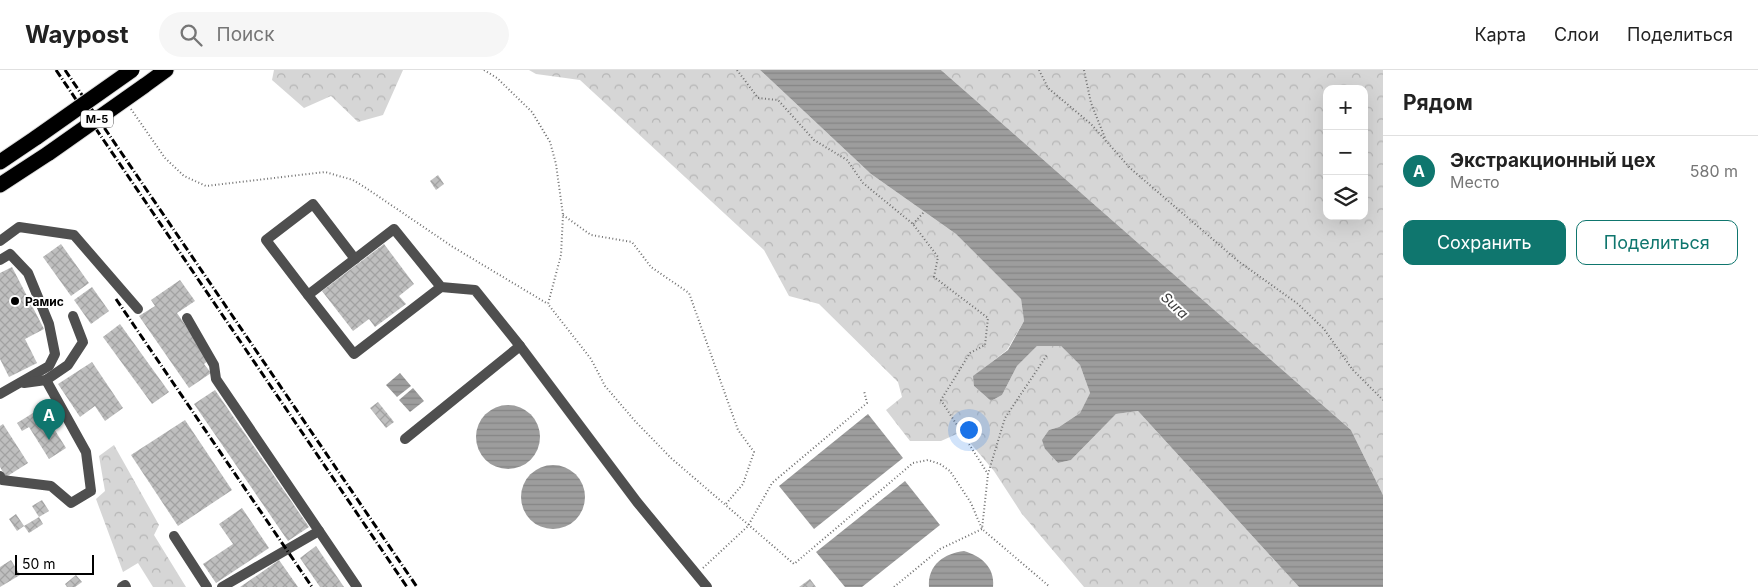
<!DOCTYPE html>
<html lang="ru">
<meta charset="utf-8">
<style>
body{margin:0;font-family:Inter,sans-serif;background:#f6f6f6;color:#222}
.controls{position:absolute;right:15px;top:15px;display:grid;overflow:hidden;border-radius:10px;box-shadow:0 5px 20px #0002}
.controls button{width:45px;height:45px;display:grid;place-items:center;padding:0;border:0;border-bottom:1px solid #e0e0e0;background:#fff;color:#222;font:25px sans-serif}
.scale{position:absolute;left:15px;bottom:12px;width:79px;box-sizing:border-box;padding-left:5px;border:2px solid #000;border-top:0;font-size:14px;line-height:18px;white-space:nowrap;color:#000;-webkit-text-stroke:4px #fff;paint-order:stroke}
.you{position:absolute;left:968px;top:359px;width:18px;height:18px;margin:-12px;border:4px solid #fff;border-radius:50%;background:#1a73e8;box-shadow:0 0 0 8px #1a73e833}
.badge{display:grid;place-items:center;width:32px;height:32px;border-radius:50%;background:#0f766e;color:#fff;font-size:16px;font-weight:700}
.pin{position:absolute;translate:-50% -41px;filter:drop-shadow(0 1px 2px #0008)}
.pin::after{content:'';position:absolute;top:26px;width:18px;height:15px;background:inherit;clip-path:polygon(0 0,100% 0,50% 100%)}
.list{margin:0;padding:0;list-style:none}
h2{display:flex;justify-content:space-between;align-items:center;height:65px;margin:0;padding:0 20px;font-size:21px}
h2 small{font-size:16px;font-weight:400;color:#767676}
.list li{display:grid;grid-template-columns:32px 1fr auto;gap:15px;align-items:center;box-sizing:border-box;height:70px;padding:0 20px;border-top:1px solid #e0e0e0}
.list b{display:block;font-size:19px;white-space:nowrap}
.list p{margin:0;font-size:16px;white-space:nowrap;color:#767676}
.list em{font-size:16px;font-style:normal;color:#767676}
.actions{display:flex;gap:10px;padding:15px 20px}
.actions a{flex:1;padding:11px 0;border:1px solid #0f766e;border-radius:10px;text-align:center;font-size:18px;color:#0f766e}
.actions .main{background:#0f766e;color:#fff}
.icon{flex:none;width:28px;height:28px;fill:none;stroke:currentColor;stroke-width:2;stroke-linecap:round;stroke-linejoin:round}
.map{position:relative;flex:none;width:1383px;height:517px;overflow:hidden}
header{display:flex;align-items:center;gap:30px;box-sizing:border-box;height:70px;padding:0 25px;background:#fff;border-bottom:1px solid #e0e0e0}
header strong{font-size:24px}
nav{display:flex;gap:28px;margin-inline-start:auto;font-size:18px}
.search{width:350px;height:45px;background:#f6f6f6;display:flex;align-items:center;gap:12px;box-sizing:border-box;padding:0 18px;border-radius:28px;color:#767676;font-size:19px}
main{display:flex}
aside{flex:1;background:#fff}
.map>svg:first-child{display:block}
.forest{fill:url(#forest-crowns);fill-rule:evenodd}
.water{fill:url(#water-rules)}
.building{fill:url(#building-cross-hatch)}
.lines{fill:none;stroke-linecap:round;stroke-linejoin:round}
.highway-casing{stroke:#dbdbdb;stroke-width:17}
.path{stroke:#717171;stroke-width:2;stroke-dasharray:1 2.5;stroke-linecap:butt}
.minor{stroke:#4f4f4f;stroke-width:10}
.highway{stroke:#000;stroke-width:15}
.rail{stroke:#000;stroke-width:3;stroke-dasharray:8 2.5 1 2.5;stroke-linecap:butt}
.highway-bridge-casing{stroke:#dbdbdb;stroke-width:17;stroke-linecap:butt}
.highway-bridge{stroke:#000;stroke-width:15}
.poi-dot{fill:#000;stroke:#fff;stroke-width:2}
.labels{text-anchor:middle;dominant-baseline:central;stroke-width:4;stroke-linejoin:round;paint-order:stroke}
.shield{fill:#fff;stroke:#4c4c4c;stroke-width:1}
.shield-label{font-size:11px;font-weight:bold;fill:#000}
.poi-label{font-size:12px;font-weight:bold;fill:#000;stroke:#fff;text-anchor:start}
.water-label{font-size:14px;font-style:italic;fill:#3e3e3e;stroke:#fff}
</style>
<header>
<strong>Waypost</strong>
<div class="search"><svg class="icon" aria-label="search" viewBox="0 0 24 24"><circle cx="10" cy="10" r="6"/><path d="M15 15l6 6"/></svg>Поиск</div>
<nav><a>Карта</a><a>Слои</a><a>Поделиться</a></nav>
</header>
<main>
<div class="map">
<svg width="1383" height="517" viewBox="0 0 1383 517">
<defs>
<pattern id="forest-crowns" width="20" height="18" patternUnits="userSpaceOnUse" patternTransform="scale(1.25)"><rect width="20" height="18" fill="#d6d6d6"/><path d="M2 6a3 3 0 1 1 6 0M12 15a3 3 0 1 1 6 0" fill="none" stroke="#b6b6b6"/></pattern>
<pattern id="water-rules" width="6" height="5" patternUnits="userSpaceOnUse" patternTransform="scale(1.25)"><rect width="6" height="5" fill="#9d9d9d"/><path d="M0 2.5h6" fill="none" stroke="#858585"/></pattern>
<pattern id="building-cross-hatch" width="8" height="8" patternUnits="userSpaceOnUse" patternTransform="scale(1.25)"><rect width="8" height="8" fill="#bfbfbf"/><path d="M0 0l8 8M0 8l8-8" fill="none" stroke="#a2a2a2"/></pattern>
</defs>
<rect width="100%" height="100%" fill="#fff"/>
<g class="forest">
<path d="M274,0H403L383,45L358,52L331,26L304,38L272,10Z"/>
<path d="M529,0H760L871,104L956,164L1021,229L1024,251L1007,280L974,306V316L991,331L1002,325L1017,296L1037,276H1061L1080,295L1090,323L1080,343L1059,357L1049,360L1045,379L1058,393L1071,390L1116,344L1138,341L1299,517H1084L1022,444L994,401L961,362L941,371H910L886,340L902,327L898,312L819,234L789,226L764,180L580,10L536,4Z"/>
<path d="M941,0H1383V425L1351,360ZM1327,19H1364V146H1327Z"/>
<path d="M114,375L159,455L154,465L186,517H153L138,493L123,502L96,429L105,421L99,386Z"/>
</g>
<g class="water">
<path d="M760,0H941L1351,360L1383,425V517H1299L1138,341L1116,344L1071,390L1058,393L1045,379L1042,370L1049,360L1059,357L1080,343L1090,323L1080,295L1061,276H1037L1017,296L1002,325L991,331L974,316L973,306L1008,280L1024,251L1021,229L956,164L871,104Z"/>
<path d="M400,303L411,316L397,327L386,315Z"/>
<path d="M413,318L424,331L410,342L399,330Z"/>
<circle cx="508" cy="367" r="32"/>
<path d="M868,344L903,388L814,459L779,416Z"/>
<circle cx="553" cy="427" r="32"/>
<path d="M905,411L940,455L862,517H845L816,482Z"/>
<path d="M964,481C981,486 995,497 993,517H929C927,495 945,483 964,481Z"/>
</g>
<g class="building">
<path d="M438,105L444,114L436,120L430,111Z"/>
<path d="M61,174L89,213L71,226L43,187Z"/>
<path d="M384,174L414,214L399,226L406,234L375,257L369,249L353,261L322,221Z"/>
<path d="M12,197L44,259L25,269L37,293L9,307L0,289V203Z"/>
<path d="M180,210L195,231L177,243L209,290L204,294L211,303L189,318L139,246L155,236L151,230Z"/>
<path d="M92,217L109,241L91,254L74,230Z"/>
<path d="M120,254L169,322L152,334L103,267Z"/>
<path d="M92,292L123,338L105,351L95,336L80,347L58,314Z"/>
<path d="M215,320L309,457L288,471L194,334Z"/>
<path d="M378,332L394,352L386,358L370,338Z"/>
<path d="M41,338L66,378L49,389L29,357L22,361L17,353Z"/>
<path d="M185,350L232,420L178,456L131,385Z"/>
<path d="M3,354L28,393L6,407L0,397V356Z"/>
<path d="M42,430L49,441L39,447L32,436Z"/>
<path d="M242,438L269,478L216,513L203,494L233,474L219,454Z"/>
<path d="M16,444L24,456L39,447L43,454L29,463L24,456L17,461L9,449Z"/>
<path d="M316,476L344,517H320L300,488Z"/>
<path d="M11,490L20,505L0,517V497Z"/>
<path d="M279,490L298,517H240L262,502Z"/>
<path d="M76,505L82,512L75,517H67L65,514Z"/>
<path d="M810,509L816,517H799Z"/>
</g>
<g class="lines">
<g class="highway-casing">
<g id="highway">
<path d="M144,16L166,0"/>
<path d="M0,92L37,67"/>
<path d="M0,115L49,83"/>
</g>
</g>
<g class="path">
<path d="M484,0L497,8L532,42L550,72L556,94L563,145L561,185L548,234L591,289L605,316L635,351L671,388L794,494L913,393L928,390L940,394L950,401L971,433L982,459L1050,517"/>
<path d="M737,0L758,28L778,30L814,70L847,90L863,113L913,154L938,187L934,207L988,248L985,275L970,283L941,330L988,404"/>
<path d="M1039,0L1048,18L1091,54L1130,98L1238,191L1298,234L1324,259L1352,299L1383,330"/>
<path d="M1084,0L1091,33L1105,68"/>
<path d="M131,39L165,88L184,106L206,116L325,102L353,110L366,118L453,177L548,234"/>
<path d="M563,145L591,165L632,172L651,197L689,223L738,360L754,382L743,414L725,435"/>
<path d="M913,154L924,142"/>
<path d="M703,498L748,456L772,413L867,333L864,321"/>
<path d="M894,517L940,479L982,459L988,404L1005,348L1047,285"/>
</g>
<g class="minor">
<path d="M0,171L19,157L74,165L138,239"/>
<path d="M0,190L10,184L28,203L49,254L55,284L49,296L0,324"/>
<path d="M441,217L394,159L308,225L354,284L441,217L475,220L520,276L637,432L707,517"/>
<path d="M308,225L266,170L313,134L355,189"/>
<path d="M187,248L214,295L216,309L357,517"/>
<path d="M24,313L46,310L68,295L83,272L73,246"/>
<path d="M405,369L520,276"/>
<path d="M0,406L2,410L51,416L71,433L91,421L86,382L46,310"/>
<path d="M174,466L207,517"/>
<path d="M122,517L125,515L126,517"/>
<path d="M222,517L319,461"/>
</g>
<use href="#highway" class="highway"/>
<g class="rail">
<path d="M56,0L407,517"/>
<path d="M65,0L417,517"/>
<path d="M116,229L312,517"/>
</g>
<g class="highway-bridge-casing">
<g id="highway-bridge">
<path d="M37,67L132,0"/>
<path d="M49,83L144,16"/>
</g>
</g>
<use href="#highway-bridge" class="highway-bridge"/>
</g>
<circle class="poi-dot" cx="15" cy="231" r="5"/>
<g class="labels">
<rect class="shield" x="81" y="40.5" width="32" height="17" rx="4"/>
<g class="shield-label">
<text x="97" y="49">М-5</text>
</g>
<g class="poi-label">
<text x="25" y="231">Рамис</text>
</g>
<g class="water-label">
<text transform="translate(1175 235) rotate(43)">Sura</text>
</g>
</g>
</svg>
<div class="controls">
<button>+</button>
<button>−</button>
<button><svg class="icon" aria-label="layers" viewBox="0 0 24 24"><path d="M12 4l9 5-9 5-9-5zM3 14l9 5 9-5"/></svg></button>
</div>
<div class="scale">50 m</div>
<div class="you"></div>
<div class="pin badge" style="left:49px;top:370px">A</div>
</div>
<aside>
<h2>Рядом<small></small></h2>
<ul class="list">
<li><span class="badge">A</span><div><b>Экстракционный цех</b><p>Место</p></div><em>580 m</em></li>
</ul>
<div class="actions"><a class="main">Сохранить</a><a>Поделиться</a></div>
</aside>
</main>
